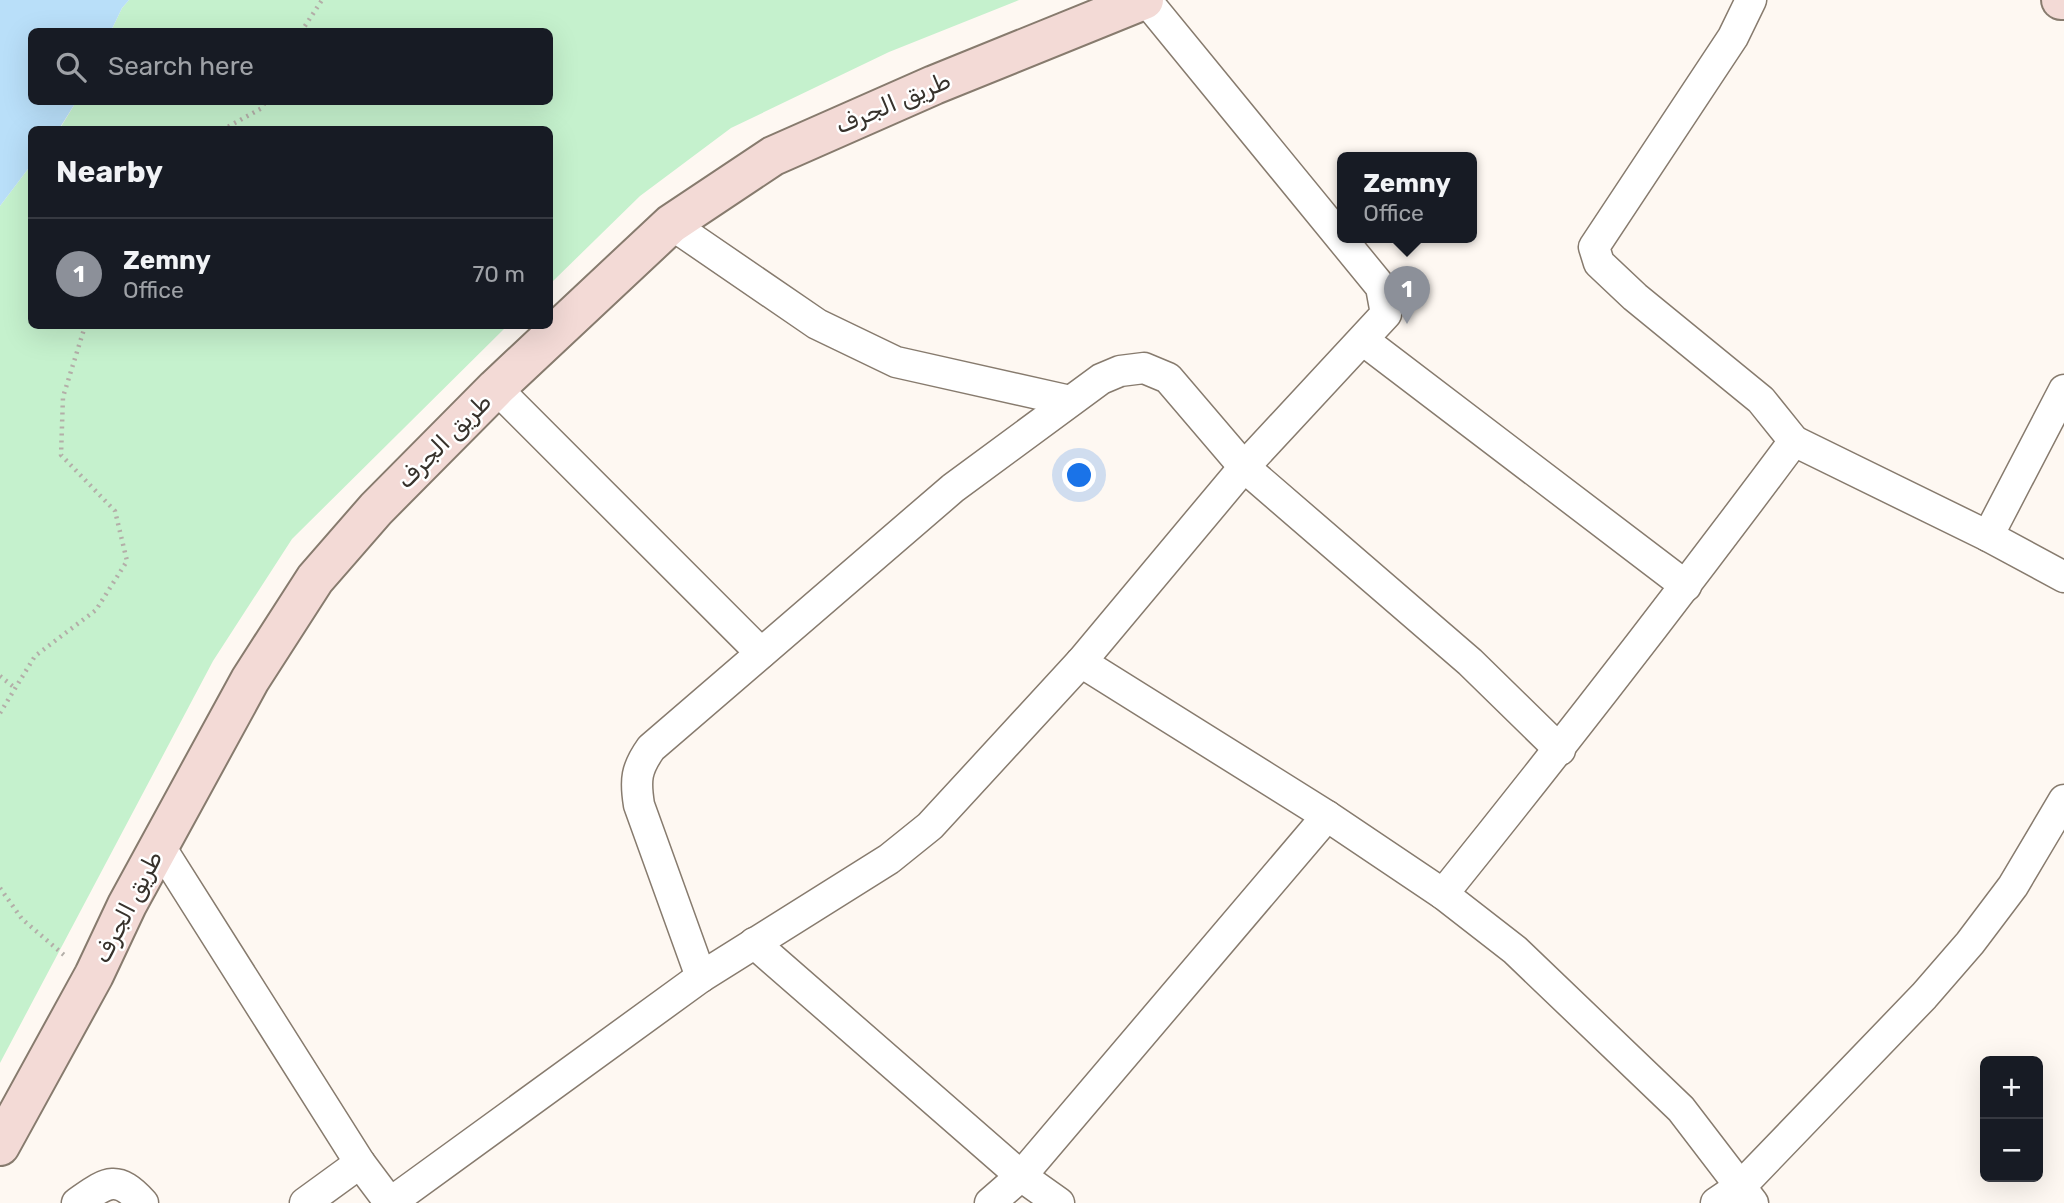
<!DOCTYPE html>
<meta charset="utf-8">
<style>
body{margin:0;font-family:Rubik,"Noto Naskh Arabic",sans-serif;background:#20242c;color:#f1f3f6}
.controls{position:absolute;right:21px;bottom:21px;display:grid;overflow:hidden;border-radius:10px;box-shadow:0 7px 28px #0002}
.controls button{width:63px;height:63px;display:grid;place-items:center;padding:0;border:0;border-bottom:2px solid #363941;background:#171b24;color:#f1f3f6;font:35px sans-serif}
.you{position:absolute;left:1080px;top:476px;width:24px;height:24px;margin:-18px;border:5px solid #fff;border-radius:50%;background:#1a73e8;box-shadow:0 0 0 10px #1a73e833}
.badge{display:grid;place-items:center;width:46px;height:46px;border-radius:50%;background:#8c9099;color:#fff;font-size:23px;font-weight:700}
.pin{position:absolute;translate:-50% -58px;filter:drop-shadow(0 2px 4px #0008)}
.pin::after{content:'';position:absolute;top:37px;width:24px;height:21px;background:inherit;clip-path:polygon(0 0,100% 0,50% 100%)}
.popup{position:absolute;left:1337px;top:152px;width:140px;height:91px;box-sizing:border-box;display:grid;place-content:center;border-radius:10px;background:#171b24;filter:drop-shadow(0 2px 5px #0005);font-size:23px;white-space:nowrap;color:#9ea1a6}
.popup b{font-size:26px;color:#f1f3f6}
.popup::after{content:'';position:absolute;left:50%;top:100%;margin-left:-14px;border:14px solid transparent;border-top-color:#171b24}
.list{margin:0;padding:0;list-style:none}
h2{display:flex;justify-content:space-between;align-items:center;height:91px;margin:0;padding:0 28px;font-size:30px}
h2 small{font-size:23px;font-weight:400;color:#9ea1a6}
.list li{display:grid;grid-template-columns:46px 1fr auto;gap:21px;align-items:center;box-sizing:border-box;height:112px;padding:0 28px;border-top:2px solid #363941}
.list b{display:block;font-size:26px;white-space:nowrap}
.list p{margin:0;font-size:23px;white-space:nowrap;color:#9ea1a6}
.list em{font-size:23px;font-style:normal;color:#9ea1a6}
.icon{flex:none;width:38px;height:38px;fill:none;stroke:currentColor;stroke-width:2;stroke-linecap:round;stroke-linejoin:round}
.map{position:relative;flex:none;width:2064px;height:1203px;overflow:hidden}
.search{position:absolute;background:#171b24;box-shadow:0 7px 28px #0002;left:28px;top:28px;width:525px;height:77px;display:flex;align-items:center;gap:18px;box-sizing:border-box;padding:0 24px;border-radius:10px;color:#9ea1a6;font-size:26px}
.panel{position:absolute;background:#171b24;box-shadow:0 7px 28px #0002;left:28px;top:126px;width:525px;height:203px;border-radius:10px}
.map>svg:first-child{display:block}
.green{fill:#c5f1cd}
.water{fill:#b9dff9}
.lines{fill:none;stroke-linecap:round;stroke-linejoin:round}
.minor-casing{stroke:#877b6e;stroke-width:33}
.secondary-casing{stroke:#877b6e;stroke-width:42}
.path{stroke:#b3aea8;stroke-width:4.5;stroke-dasharray:2 5;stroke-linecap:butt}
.minor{stroke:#fff;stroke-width:30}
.secondary{stroke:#f3dad6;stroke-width:38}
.labels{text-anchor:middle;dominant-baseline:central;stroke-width:5;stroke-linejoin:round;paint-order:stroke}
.street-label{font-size:24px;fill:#37322c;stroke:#fff}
</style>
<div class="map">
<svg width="2064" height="1203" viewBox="0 0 2064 1203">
<rect width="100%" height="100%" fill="#fef8f2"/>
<g class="green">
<path d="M129,0H1019L889,52L731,128L640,196L550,284V130H59L76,102H550V32L111,31L122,8Z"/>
<path d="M31,165L32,326H507L292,539L213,661L0,1063V206Z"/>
</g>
<path class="water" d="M0,0H129L122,8L111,31L32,32V102H76L59,129L32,130L31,165L0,206Z"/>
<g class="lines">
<g class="minor-casing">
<g id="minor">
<path d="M1751,0L1733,37L1594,247L1599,263L1635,297L1761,400L1794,441"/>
<path d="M671,224L817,324L896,362L1070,401"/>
<path d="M1363,340L1686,586"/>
<path d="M496,388L761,653"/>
<path d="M1988,536L2064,390"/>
<path d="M1081,662L1327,816L1443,894L1515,950L1681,1109L1753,1203"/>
<path d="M159,845L360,1163L390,1203"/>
<path d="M1443,894C1563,745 1680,594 1794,441L1988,536L2064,577"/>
<path d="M754,943L1021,1176L1059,1203"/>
<path d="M701,977L639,805C635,780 636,769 651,748L953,488L1101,379L1120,371L1144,368L1168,378L1244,467L1470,662L1560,750"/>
<path d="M77,1203C106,1183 116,1173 143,1203"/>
<path d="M305,1203L360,1163"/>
<path d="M390,1203L701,977L889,859L930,826L1081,662L1244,467L1386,314L1381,287L1146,0"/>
<path d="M990,1203L1021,1176L1327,816"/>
<path d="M1716,1203L1741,1186L1924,996L1970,943L2013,886L2064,800"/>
</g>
</g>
<g class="secondary-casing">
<g id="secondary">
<path d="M2061,0H2064"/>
<path d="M0,1146L94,975L127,905L250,680L315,579L376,509L496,388L671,224L773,156L934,85L1144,0"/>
</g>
</g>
<g class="path">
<path d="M301,32L322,0"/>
<path d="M222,130L262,108L265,102"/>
<path d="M0,676L15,688"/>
<path d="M0,713L35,656L96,610L127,561L115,511L61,455L63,397L85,326"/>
<path d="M0,888L22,919L64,955"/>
</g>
<use href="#minor" class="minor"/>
<use href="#secondary" class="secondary"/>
</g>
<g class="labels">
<g class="street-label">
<text transform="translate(893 103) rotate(-23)">طريق الجرف</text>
<text transform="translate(444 441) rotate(-45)">طريق الجرف</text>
<text transform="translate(128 907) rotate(-63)">طريق الجرف</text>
</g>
</g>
</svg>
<div class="controls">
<button>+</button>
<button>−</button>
</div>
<div class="you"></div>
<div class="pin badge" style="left:1407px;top:324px">1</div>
<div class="popup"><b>Zemny</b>Office</div>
<div class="search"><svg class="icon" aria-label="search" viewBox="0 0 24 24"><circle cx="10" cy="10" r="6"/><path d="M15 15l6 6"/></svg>Search here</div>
<section class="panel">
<h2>Nearby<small></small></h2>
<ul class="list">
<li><span class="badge">1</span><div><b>Zemny</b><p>Office</p></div><em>70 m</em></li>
</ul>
</section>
</div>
